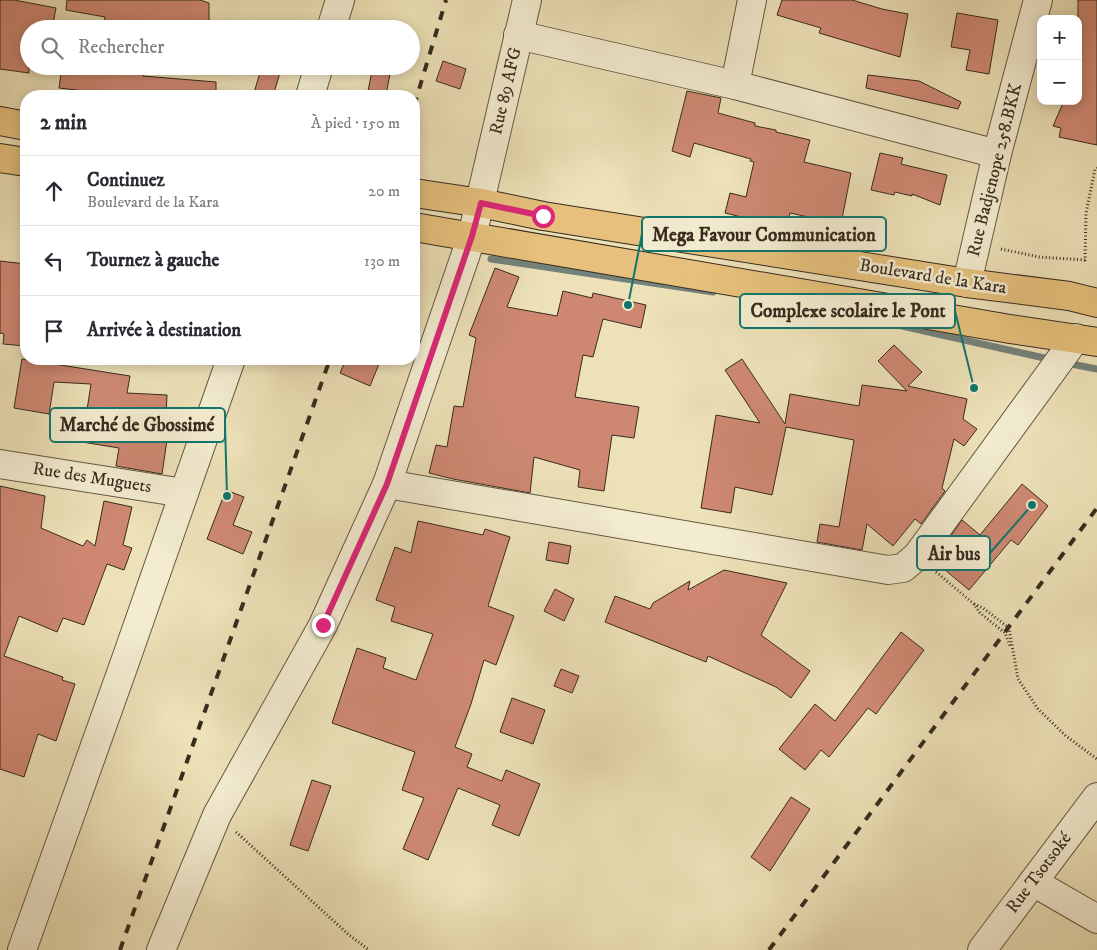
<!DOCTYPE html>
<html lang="fr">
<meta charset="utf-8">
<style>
body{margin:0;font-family:"IM FELL DW Pica",serif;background:#f2f2f3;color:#2b2b33}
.controls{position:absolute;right:15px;top:15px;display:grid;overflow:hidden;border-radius:10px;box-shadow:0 2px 12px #0003}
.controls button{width:45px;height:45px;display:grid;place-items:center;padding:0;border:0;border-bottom:1px solid #e1e1e2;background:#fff;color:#2b2b33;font:25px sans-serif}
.stop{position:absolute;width:15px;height:15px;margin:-11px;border:4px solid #db2777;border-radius:50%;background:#fff}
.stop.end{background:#db2777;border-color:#fff;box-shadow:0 1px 5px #0008}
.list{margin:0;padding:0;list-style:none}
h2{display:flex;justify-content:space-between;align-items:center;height:65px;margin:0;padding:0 20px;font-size:21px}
h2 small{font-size:16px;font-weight:400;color:#7c7c81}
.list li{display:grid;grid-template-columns:32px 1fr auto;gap:15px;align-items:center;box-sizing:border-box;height:70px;padding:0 20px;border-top:1px solid #e1e1e2}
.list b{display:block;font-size:19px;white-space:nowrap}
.list p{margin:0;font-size:16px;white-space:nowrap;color:#7c7c81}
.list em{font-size:16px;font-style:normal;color:#7c7c81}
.icon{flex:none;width:28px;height:28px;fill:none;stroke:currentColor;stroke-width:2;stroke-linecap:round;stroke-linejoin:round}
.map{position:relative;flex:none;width:1097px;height:950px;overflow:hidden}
.search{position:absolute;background:#fff;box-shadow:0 2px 12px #0003;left:20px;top:20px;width:400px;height:55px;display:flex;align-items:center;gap:12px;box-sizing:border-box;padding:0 18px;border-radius:28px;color:#7c7c81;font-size:19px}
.panel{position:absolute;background:#fff;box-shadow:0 2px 12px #0003;left:20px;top:90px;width:400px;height:275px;border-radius:20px}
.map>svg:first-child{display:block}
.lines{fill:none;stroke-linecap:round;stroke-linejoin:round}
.stream{stroke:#73827a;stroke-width:7}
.building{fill:#ce8872;stroke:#372b1f}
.minor-casing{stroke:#645845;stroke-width:30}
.major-casing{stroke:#372b1f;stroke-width:30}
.path{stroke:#372b1f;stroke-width:3;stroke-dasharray:1 2.5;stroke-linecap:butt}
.minor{stroke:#f3ecd0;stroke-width:28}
.major{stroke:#e6c07c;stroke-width:28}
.rail{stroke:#372b1f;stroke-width:4;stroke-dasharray:9 9;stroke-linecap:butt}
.route{stroke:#db2777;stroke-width:6}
.labels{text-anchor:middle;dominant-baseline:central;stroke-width:5;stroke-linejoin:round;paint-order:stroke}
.street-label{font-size:18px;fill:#372b1f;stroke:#f3ecd0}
.leader{fill:none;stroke:#0f766e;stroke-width:2}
.callout-dot{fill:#0f766e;stroke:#f3ecd0;stroke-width:2}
.callout{fill:#f3ecd0;stroke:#0f766e;stroke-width:2}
.callout-label{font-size:19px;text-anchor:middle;font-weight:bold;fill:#372b1f}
</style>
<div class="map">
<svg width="1097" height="950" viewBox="0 0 1097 950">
<rect width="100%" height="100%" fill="#ede1b7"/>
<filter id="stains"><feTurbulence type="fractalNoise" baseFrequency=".004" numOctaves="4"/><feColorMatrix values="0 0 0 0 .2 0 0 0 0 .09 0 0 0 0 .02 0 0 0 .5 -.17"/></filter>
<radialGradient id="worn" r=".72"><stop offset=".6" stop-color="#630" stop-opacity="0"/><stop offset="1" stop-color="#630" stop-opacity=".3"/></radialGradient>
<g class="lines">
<g class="stream">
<path d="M491,259L713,292"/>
<path d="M871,319L1053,360"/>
<path d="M1066,363L1097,369"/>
</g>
</g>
<g class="building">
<path d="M0,0H14L56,8L52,29H29V73L0,69Z"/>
<path d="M67,0H200L209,3V29H103L105,17L66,10Z"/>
<path d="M782,0H852L882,9L908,14L900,57L819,33L821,28L777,15Z"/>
<path d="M1078,0H1097V145L1059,137L1061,128L1053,126L1064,101H1078Z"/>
<path d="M957,13L998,20L989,74L966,70L970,50L951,47Z"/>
<path d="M443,61L466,69L460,89L436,81Z"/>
<path d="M62,66H144L143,76L216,82V96H129L59,88Z"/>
<path d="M262,66H282L273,96H253Z"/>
<path d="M373,66L391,69L386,95L368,91Z"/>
<path d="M868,75L919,81L961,102L958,109L866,88Z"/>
<path d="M687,91L721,98L718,113L755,123V126L776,130V132L810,140L804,162L851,173L841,224L790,213L785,231L754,224V220L725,213L730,193L746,197L754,162L750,161L751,159L694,143L690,157L672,151Z"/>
<path d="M880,153L903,158L901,164L947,175L940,205L912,194V196L895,192L894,195L871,190Z"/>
<path d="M0,261L26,264V346L3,344L4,334L0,333Z"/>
<path d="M495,268L519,277L507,307L557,316L563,291L592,298L593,293L646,305L641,328L603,319L593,357L583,355L575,397L639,407L634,438L612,435L604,491L578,487L580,470L534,457L530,493L453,479L429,473L436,445L447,447L454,406L463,407L476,338L469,335Z"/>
<path d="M894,345L922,372L908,386L967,399L963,419L977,429L964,446L954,439L942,488L945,491L921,524L915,519L893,546L867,524L862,550L817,542L820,524L839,527L854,440L786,427L772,495L735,487L731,513L701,508L716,415L760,423L725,370L742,359L785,424L790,394L859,406L862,385L907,391L878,361Z"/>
<path d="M22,359L130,376L127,393L167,395L165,439L167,440L162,474L116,466L119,448L82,442L91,384L54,382L49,414L14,408Z"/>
<path d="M346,359H381L370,386L340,373Z"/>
<path d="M1022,484L1048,506L1018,545L1011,540L969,590L938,564L951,550L945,544L962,520L980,535Z"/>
<path d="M0,486L45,496L41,528L83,546L87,540L95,546L104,501L132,507L123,545L132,548L124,570L107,564L84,625L63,618L57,632L19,616L4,656L63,677L62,680L75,684L56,741L38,734L24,777L0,769Z"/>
<path d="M226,490L244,497L233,525L252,532L243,554L207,539Z"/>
<path d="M418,521L483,535L485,529L510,537L488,606L514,616L496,665L484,660L471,704L455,747L472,754L467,767L502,781L506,770L540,784L519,836L492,825L500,805L458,788L428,860L403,849L424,798L402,790L415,752L332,723L357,648L386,658L383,668L416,680L433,634L391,621L395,607L376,600L395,547L411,553Z"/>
<path d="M549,542L571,546L568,564L546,560Z"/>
<path d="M724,570L787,583L761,635L810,671L791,698L776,687L708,656L706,662L605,622L615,596L650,609L653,603L690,581L688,590Z"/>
<path d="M555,589L574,599L564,621L544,611Z"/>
<path d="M901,632L924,650L876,714L868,708L829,757L821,750L805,770L779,749L815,704L835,721Z"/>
<path d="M561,669L579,676L572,693L554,686Z"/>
<path d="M512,698L545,710L533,744L500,732Z"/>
<path d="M312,780L331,786L308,851L290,845Z"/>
<path d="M791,797L810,809L770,871L751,857Z"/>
</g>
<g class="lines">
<g class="minor-casing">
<g id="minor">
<path d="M331,29L340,0"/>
<path d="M518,35L735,85L997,154"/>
<path d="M735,85L752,0"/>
<path d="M310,96L319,66"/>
<path d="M967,283L997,154L1038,0"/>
<path d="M0,464L184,493"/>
<path d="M387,484L888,570L903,568L917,556L1076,338"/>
<path d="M1033,882L1097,919"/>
<path d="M22,950L126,659L231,359"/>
<path d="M161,950L217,815L323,625L387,484L472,236L527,0"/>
<path d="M982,950L1097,797"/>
</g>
</g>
<g class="major-casing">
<g id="major">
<path d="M0,121L26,126"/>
<path d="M0,158L26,162"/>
<path d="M414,193L481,203L543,216L967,283L1069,296L1097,303"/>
<path d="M414,227L1010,329L1097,342"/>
</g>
</g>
<g class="path">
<path d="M1001,249L1039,257L1085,260L1086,213L1095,169L1097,168"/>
<path d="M936,572L974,604L980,613L1005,633L1010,646"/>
<path d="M974,604L983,608L1009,628L1018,679L1038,709L1066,736L1097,759"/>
<path d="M236,832L349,935L369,950"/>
</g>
<use href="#minor" class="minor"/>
<use href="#major" class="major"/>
<g class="rail">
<path d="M414,106L446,0"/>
<path d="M120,950L330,359"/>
<path d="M769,950L1097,508"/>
</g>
</g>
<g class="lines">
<path class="route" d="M323,625L387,484L472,236L481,203L543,216"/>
</g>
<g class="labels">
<g class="street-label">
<text transform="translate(506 91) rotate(-77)">Rue 89 AFG</text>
<text transform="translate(995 170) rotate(-76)">Rue Badjenope 258.BKK</text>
<text transform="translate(933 277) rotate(9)">Boulevard de la Kara</text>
<text transform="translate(92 478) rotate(9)">Rue des Muguets</text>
<text transform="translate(1039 873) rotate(-53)">Rue Tsotsoké</text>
</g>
</g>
<path class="leader" d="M628 305L642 234M974 388L955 311M227 496L225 425M1032 505L990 553"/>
<g class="callout-dot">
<circle cx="628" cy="305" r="5"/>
<circle cx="974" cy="388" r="5"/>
<circle cx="227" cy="496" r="5"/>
<circle cx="1032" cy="505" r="5"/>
</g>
<g class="callout">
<rect x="642" y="217" width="244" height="34" rx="5"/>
<rect x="740" y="294" width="215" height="34" rx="5"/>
<rect x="50" y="408" width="175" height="34" rx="5"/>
<rect x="917" y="536" width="73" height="34" rx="5"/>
</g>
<g class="callout-label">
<text x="764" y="241">Mega Favour Communication</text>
<text x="848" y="317">Complexe scolaire le Pont</text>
<text x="137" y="431">Marché de Gbossimé</text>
<text x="954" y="560">Air bus</text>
</g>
<rect width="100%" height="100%" filter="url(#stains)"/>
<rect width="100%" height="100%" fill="url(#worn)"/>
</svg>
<div class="controls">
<button>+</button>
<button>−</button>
</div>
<div class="stop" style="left:543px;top:216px"></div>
<div class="stop end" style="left:323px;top:625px"></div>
<div class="search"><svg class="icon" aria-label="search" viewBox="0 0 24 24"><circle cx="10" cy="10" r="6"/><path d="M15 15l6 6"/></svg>Rechercher</div>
<section class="panel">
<h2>2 min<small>À pied · 150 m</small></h2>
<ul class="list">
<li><svg class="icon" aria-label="ahead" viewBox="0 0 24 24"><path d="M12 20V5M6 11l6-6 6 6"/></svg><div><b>Continuez</b><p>Boulevard de la Kara</p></div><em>20 m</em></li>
<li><svg class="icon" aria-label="left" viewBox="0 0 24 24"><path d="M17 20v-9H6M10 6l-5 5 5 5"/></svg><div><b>Tournez à gauche</b></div><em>130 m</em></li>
<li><svg class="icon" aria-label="arrive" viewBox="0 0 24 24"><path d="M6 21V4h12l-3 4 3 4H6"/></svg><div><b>Arrivée à destination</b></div></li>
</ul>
</section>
</div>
